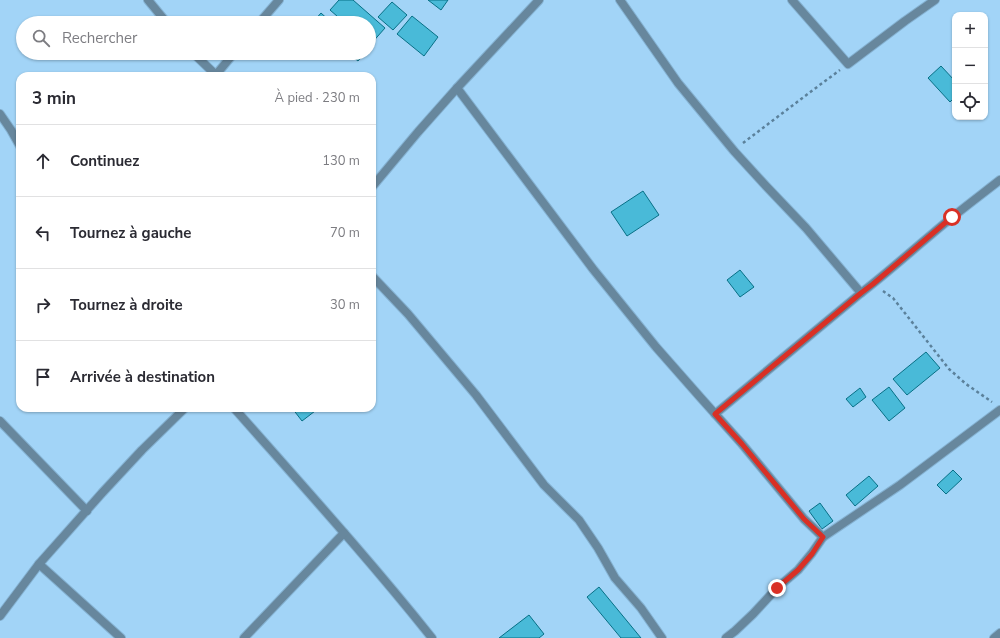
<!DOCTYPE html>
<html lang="fr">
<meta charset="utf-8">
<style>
body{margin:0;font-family:"Nunito Sans",sans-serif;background:#f7f7f7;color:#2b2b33}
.controls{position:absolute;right:12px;top:12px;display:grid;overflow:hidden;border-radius:8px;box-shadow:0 1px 3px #0004}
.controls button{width:36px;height:36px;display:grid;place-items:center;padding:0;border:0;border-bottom:1px solid #e1e1e2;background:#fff;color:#2b2b33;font:20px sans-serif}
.stop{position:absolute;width:12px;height:12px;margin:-9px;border:3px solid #d93025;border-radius:50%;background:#fff}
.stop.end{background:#d93025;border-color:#fff;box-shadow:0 1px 4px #0008}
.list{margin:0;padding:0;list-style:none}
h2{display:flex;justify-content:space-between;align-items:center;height:52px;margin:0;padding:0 16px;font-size:17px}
h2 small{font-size:13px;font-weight:400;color:#7c7c81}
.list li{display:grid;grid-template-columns:26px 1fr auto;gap:12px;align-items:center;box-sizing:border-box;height:72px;padding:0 16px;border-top:1px solid #e1e1e2}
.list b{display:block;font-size:15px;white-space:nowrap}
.list em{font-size:13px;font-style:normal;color:#7c7c81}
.icon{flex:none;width:22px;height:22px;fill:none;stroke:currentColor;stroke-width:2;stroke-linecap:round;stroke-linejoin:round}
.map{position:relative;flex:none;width:1000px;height:638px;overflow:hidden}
.search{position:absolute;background:#fff;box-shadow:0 1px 3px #0004;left:16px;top:16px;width:360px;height:44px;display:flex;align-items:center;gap:10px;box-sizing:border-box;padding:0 14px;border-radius:22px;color:#7c7c81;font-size:15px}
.panel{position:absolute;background:#fff;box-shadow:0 1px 3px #0004;left:16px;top:72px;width:360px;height:340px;border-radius:12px}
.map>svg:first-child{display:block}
.building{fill:#49bad8;stroke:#077086}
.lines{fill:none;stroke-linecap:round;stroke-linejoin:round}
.street-casing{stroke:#85b2d2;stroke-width:10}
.path{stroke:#5b819b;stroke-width:2.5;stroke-dasharray:3 3;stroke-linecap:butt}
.street{stroke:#67879d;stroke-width:8}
.route{stroke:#d93025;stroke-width:5}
</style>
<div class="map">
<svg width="1000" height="638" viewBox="0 0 1000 638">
<rect width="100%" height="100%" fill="#a2d4f7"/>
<g class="building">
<path d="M339,0H353L385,28L370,45L369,23H345L330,10Z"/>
<path d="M428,0H448L441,10Z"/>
<path d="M392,2L407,15L393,30L378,17Z"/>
<path d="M321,13L332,23H314L313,22Z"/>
<path d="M412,16L438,37L424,56L397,34Z"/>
<path d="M348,53H365L358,61Z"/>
<path d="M941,66L955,81V97L950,102L928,78Z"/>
<path d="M643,191L659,215L627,236L611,212Z"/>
<path d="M740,270L754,287L740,297L727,280Z"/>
<path d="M926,352L940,368L907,395L893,379Z"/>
<path d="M889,387L905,408L889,421L872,400Z"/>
<path d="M860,388L866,397L853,407L846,399Z"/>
<path d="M292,408H319L302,421Z"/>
<path d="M953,470L962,479L946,494L937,485Z"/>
<path d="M869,476L878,486L855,506L846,495Z"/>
<path d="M820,503L833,521L822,529L809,511Z"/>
<path d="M599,587L641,638H621L587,597Z"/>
<path d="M529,615L544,634L539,638H499Z"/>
</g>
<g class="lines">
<g class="street-casing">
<g id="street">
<path d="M148,0L167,23"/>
<path d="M620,0L678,83L734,151L766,186L806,228L861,293"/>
<path d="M792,0L848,64L905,21L935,0"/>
<path d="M259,23L279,0"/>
<path d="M193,53L216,75"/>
<path d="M215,76L234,53"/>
<path d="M457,88L593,269L656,347L700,397L742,444L804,519L823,537"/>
<path d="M0,114L11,130L20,146"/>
<path d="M372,187L418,132L457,88L539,0"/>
<path d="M372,276L408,314L476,395L544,485L579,520L598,548L615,578L641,608L662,638"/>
<path d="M234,408C301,484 369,559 432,638"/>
<path d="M715,414L861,293C886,274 909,253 932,234C954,215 977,198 1000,180"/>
<path d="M0,421L87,511"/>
<path d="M39,564L121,638"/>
<path d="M0,616L39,564L102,493L142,450L185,408"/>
<path d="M244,638L344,533"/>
<path d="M726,638L735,631L753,614L777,588L798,570L812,553L823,537L900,485L1000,410"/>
<path d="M994,638L1000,633"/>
</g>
</g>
<g class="path">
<path d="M743,143L813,90L840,70"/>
<path d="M883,291L893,298L949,369L966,384L992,402"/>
</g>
<use href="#street" class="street"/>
</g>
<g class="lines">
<path class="route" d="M777,588L798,570L812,554L823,537L804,519L742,444L715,414L861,293L873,284L952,217"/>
</g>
</svg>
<div class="controls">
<button>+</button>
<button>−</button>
<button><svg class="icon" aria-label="locate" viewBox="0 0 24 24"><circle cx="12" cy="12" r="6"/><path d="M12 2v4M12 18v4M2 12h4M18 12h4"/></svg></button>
</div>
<div class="stop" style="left:952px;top:217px"></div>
<div class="stop end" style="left:777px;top:588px"></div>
<div class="search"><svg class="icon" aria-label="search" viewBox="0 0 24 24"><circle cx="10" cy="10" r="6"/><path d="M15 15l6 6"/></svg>Rechercher</div>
<section class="panel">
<h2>3 min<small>À pied · 230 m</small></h2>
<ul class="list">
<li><svg class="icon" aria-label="ahead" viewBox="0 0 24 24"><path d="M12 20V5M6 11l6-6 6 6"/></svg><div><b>Continuez</b></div><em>130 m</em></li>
<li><svg class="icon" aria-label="left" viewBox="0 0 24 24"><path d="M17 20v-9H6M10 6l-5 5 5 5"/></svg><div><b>Tournez à gauche</b></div><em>70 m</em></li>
<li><svg class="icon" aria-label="right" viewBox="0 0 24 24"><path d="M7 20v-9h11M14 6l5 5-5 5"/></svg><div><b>Tournez à droite</b></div><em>30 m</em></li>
<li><svg class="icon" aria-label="arrive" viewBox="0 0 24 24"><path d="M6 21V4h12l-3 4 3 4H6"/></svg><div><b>Arrivée à destination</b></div></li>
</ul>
</section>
</div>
